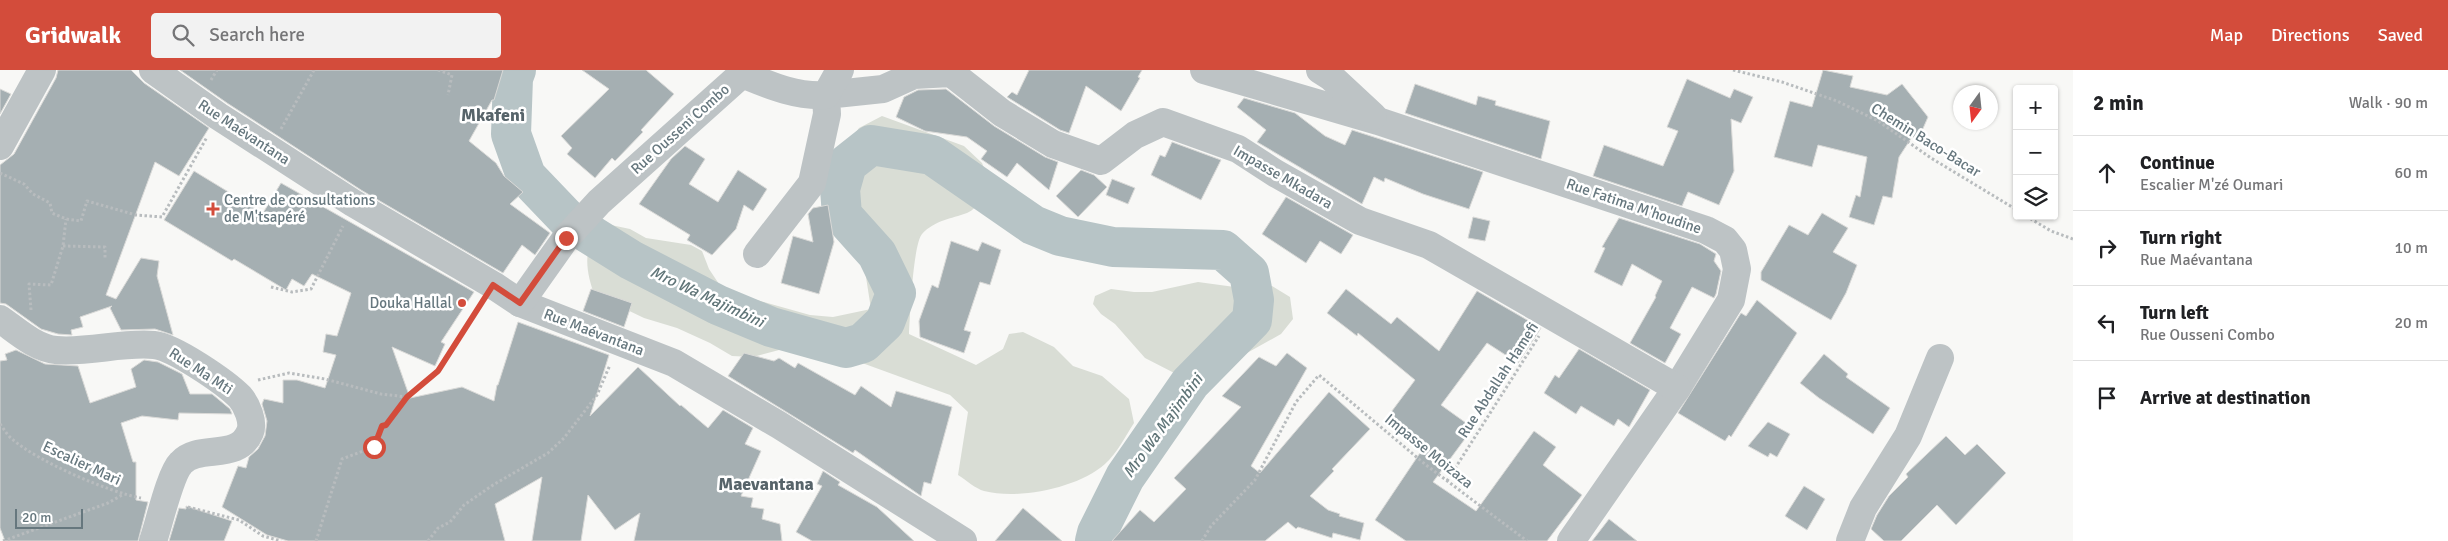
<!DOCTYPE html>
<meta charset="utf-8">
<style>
body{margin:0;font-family:Signika,sans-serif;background:#f2f2f2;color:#202124}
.controls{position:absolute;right:15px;top:15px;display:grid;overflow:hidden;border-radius:5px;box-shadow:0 1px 4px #0004}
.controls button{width:45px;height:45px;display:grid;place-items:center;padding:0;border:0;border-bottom:1px solid #e0e0e0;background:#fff;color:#202124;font:25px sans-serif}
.compass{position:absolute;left:1953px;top:15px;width:45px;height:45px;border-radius:50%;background:#fff;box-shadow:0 1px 4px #0004;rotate:195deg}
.scale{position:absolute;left:15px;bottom:12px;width:68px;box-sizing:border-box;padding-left:5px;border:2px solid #66777e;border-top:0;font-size:14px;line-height:18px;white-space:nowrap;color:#66777e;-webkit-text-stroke:4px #fff;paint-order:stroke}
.stop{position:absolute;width:15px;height:15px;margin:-11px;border:4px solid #d34c3b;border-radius:50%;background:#fff}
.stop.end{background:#d34c3b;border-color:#fff;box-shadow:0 1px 5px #0008}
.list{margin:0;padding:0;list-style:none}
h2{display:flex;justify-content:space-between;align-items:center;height:65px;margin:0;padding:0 20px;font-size:21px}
h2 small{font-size:16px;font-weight:400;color:#757577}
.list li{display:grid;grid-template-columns:32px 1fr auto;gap:15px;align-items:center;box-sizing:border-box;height:75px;padding:0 20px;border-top:1px solid #e0e0e0}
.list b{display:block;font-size:19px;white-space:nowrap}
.list p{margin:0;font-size:16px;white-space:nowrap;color:#757577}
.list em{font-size:16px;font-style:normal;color:#757577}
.icon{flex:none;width:28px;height:28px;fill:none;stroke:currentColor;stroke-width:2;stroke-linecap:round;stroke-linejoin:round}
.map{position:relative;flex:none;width:2073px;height:471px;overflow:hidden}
header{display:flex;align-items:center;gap:30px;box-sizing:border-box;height:70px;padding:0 25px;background:#d34c3b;color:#fff}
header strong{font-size:24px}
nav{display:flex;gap:28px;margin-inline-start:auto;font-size:18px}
.search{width:350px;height:45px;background:#f2f2f2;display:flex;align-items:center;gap:12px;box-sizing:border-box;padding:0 18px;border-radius:5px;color:#757577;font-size:19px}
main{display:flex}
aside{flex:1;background:#fff}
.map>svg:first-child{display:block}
.green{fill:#d9ddd5}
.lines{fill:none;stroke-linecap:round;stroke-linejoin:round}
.river{stroke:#b7c4c6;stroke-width:40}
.building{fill:#a5afb2;stroke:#dadad8}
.path{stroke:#b8bcbe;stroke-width:3;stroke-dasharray:2.5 2.5;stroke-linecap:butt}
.minor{stroke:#bdc3c5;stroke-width:28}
.route{stroke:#d34c3b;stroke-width:6}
.poi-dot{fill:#d34c3b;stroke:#fff;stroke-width:2}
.labels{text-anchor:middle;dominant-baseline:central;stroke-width:5;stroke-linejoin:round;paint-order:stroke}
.street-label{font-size:15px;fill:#66777e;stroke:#fff}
.poi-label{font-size:15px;fill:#66777e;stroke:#fff;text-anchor:start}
.water-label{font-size:16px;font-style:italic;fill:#607578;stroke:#fff}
.quarter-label{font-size:18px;font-weight:bold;fill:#57646a;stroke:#fff}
</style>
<header>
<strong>Gridwalk</strong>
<div class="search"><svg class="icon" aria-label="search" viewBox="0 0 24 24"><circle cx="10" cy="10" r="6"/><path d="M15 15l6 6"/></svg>Search here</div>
<nav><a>Map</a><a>Directions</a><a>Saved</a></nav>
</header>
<main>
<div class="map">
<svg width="2073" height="471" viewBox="0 0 2073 471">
<rect width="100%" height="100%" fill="#f8f8f6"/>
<g class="green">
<path d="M882,46L964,76L982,93L990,113C985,123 979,138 967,143C951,149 935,150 922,164C913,175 910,246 909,264L976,295L1003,279L1009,264L1023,262L1054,277L1073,296L1102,306L1129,329L1134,353C1125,367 1117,383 1105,394C1078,418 1019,430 984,421C976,419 966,410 958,405L968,342L950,325L821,278L798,275L753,287L732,286L710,273L677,258L644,248L594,224C588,207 582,183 595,167C599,162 606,158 611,155L630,159L646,168L691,175L702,181L709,199L721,217L750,228L810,245L833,247L871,239L855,137L842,83L859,58Z"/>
<path d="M1198,212L1242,218L1272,216L1290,227L1293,249L1281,264L1229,293L1221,306L1184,308L1145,288L1115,254L1101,244L1093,234L1095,226L1111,219L1134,222H1152Z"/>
</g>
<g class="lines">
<path class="river" d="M516,0L513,8L511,64L526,106L570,152L631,190L718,235L771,257L846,278L863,273L885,252L896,223L877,184L842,145L840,119L847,94L871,75L932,85L1033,155L1060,166L1113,177L1223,180L1249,203L1254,230L1252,250L1190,313L1125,407L1097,463L1095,471"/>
</g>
<g class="building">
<path d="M58,0H131L144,13L209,58L179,106L155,92L106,225L116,229L141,188L159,191L157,206L173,265L155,259L121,260L110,238L112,236L80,247L83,257L71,260L72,265L58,264L41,259L6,234L0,233V95L14,84L56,8Z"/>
<path d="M180,0H503L494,30H492L469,71L496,93L504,106L523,122L510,134L550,163L535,185L522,175L503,203L361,120L227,33Z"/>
<path d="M582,0H646L674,24L641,60L643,62L615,91L612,88L595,108L567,84L572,78L561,66L609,19Z"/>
<path d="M1029,0H1142L1138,7L1140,8L1121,41L1086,16L1069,63L1060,60L1007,27L1012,22L1017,25Z"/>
<path d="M1823,0L1853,6L1850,17L1887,25L1902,14L1928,47L1918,70L1912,67L1899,87L1892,128L1883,126L1874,155L1849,147L1856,125L1860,127L1867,87L1818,75L1812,97L1774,87L1790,31L1812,37Z"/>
<path d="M1687,9L1730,28L1734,19L1753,27L1741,53L1731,49L1734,101L1719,135L1688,122L1682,136L1593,106L1604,75L1663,96L1678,61L1667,57Z"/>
<path d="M1415,14L1476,35L1478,26L1496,31L1495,35L1550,51L1541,89L1405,43Z"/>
<path d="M0,19L11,24L0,44Z"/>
<path d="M946,19L994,56L1045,87L1058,92L1049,120L1017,93L1007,107L981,89L987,81L967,67L925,61L896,47L904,27L918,20Z"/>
<path d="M1244,28L1295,43L1325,66L1345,75L1352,60L1483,102L1469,139L1423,124L1385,108L1384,112L1374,107L1362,134L1257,72L1266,60L1237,37Z"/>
<path d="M1172,72L1221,90L1201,130L1151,105L1160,85L1165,87Z"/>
<path d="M685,76L705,89L689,114L718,132L738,100L767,119L753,141L744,135L736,159L712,185L687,170L690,165L639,134L671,89Z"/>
<path d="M1081,100L1094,105L1107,117L1078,147L1056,126Z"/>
<path d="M194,101L263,143L281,113L474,222L441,272L445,274L435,296L392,277L410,328L462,317L494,331L497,315H498L518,252L609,285L590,346L638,297L680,336L681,335L708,358L723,340L753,358L745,374L761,381L741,426L753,428L751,437L764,439L762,449L780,454L782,471H634L640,443L615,460L588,425L581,471H532L542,407L495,434L505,471H288L267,465L222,437L238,396L246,398L249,387L258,379L265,366L267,351L262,334L264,329L283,333V310H297L325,318L336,285L323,282L326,264L337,266L351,223L312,204L304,216L292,209L286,220L234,189L232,191L164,150Z"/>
<path d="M1112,109L1135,118L1128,134L1106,125Z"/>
<path d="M1286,127L1353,165L1341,184L1320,171L1306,193L1262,164Z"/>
<path d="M828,135L834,172L819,224L781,213L793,166L813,172L808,144L813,138Z"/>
<path d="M1822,143L1848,158L1833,182L1857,195L1846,223L1831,250L1761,210V202L1789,155L1808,165Z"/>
<path d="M1473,147L1490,151L1485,171L1468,168Z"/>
<path d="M1619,148L1700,174L1716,184L1714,191L1721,201L1716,224L1714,228L1692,217L1670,258L1681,264L1665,293L1630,273L1656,227L1655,226L1662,211L1632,194L1622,216L1594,202L1605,178L1602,177Z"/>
<path d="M951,171L978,181L982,172L1001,180L990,215L980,212L964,260L971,262L964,283L920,267L919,251L932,215L938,218Z"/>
<path d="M591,219L632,233L624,257L583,241Z"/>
<path d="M1346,219L1391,254L1397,247L1439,281L1477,221L1541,258L1518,293L1487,273L1441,335L1473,358L1433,412L1476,441L1534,361L1556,377L1543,395L1582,425L1547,471H1406L1375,450L1424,377L1386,349L1415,310L1358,263L1357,266L1327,243Z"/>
<path d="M1757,230L1797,263L1731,367L1729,365L1725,371L1678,343L1741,243L1746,246Z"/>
<path d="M1579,279L1650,320L1629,357L1618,349L1614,356L1581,336L1576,344L1544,323L1555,305L1559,308Z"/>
<path d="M16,280L45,294L78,296L90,333L136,317L131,299L144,290L158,292L182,304L190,324H212L230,339L232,344L179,343L178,350L142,346L121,353L133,392H136V430L148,432L138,471H5L0,458V291L7,290L5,284Z"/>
<path d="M744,283L774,291L779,288L795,298L798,293L855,325L861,316L891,337L896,321L952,337L931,414L924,412L921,426L855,380L853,383L728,306Z"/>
<path d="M1287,283L1307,298L1251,396L1260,403L1329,322L1370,359L1332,399L1334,401L1310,426L1328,440L1340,444L1339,446L1364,453L1360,470L1333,463L1332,468L1298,457L1296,459L1288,452L1265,471H1112L1140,440L1154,452L1186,419L1174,408L1241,337L1222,326L1259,287L1276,296Z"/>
<path d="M1824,284L1848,304L1846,307L1890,338L1873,364L1819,328L1800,313Z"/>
<path d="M1768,352L1790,364L1777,387L1770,383L1768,387L1748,376Z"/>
<path d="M1946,366L1965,385L1977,374L2006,403L1956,455L1937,435L1901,471H1884L1871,459L1877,445L1889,426L1908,407L1906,404Z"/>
<path d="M823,401L840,412L838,415L877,437L914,471H812L796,462L822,416L817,414Z"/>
<path d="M1804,416L1825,429L1807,460L1785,446Z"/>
<path d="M186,436L232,451L224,471H169L179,438L186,439Z"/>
<path d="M1023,438L1062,471H995Z"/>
<path d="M1609,449L1637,471H1592Z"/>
</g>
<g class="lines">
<g class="path">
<path d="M438,0L452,5L448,25"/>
<path d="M1733,0L1782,12L1837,31L1878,51L1931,88L2017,140"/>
<path d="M211,10L217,0"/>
<path d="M281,59L314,0"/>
<path d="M0,103L24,114L33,124L50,133L52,143L66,149L81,151L87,131L136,145L162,147L207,67"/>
<path d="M2026,146L2051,161L2073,169"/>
<path d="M63,176L105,177V188"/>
<path d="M271,217L292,222L311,219L343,156"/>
<path d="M31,240L29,214L51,215L63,176L66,149"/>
<path d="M258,310L289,303L325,309L381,324L407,327"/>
<path d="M0,354C4,359 7,365 12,369C37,391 108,422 141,428"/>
<path d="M1447,411L1539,266"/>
<path d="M188,437L239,450L263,466L281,471"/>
<path d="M3,471L108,433L122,425"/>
<path d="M316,471L342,389L374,377L383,356L386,355L407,327L439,301L481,234"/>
<path d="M428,471L438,458L450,452L464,435L493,415L548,383L564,368L597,325L610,295"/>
<path d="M1202,471L1211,456L1255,410L1296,332L1319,305L1426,395L1527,471"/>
</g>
<g class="minor">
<path d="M153,0L218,46L353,133L493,215L520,233L674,293L779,355L963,471"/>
<path d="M1204,0L1378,51L1706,160L1725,170L1733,180L1737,199L1731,230L1677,318L1571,471"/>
<path d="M1320,0L1331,7L1373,46"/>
<path d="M0,76L42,0"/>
<path d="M757,184L812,113L827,44L826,25L883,19L914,5L951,3L1002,43L1053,74L1101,91L1135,65L1163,52L1238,79L1275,103L1360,151L1429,175L1677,318"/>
<path d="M520,233L566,168L599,132L742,4C769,15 796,27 826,25L840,0"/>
<path d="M0,249C16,260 35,278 56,280C88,283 122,272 154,275C174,277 225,312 240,327C247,335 254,352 250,362C238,392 199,373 181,393C170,404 159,454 153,471"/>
<path d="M1850,471L1863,438L1908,366L1940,288"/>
</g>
</g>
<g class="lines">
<path class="route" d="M374,377L382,356L386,355L407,327L438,301L493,215L520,233L566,168"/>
</g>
<g class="poi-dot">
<path d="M210.5 131.5h5v5h5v5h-5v5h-5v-5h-5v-5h5z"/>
<circle cx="462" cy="233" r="5"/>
</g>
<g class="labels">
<g class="street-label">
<text transform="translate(680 59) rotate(-42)">Rue Ousseni Combo</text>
<text transform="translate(244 62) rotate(33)">Rue Maévantana</text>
<text transform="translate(1926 70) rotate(32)">Chemin Baco-Bacar</text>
<text transform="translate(1283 107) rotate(30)">Impasse Mkadara</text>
<text transform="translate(1634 136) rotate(19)">Rue Fatima M'houdine</text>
<text transform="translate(594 262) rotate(21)">Rue Maévantana</text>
<text transform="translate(201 301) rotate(33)">Rue Ma Mti</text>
<text transform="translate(1498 310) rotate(-57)">Rue Abdallah Hamefi</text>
<text transform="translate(1429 381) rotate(39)">Impasse Moizaza</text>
<text transform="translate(82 393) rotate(25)">Escalier Mari</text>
</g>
<g class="poi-label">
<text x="224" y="130">Centre de consultations<tspan x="224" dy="17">de M'tsapéré</tspan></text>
<text x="452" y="233" text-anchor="end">Douka Hallal</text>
</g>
<g class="water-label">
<text transform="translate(707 227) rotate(25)">Mro Wa Majimbini</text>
<text transform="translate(1163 356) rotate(-54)">Mro Wa Majimbini</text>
</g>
<g class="quarter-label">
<text x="493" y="45">Mkafeni</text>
<text x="766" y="414">Maevantana</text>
</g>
</g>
</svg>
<div class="controls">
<button>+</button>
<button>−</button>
<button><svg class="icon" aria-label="layers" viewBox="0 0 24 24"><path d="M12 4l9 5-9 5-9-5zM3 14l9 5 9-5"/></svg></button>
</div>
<svg class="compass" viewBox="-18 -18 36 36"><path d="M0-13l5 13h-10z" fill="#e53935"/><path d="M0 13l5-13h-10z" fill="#757577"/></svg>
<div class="scale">20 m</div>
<div class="stop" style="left:374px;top:377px"></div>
<div class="stop end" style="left:566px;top:168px"></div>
</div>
<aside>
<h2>2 min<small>Walk · 90 m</small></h2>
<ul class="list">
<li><svg class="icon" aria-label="ahead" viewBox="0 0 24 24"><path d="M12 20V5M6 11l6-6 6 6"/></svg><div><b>Continue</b><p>Escalier M'zé Oumari</p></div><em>60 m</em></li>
<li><svg class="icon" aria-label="right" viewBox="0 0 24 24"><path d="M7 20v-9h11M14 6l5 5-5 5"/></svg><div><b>Turn right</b><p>Rue Maévantana</p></div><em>10 m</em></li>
<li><svg class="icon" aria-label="left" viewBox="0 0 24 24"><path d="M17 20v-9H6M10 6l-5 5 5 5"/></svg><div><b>Turn left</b><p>Rue Ousseni Combo</p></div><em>20 m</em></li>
<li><svg class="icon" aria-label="arrive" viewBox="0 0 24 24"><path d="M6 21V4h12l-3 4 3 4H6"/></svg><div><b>Arrive at destination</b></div></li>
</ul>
</aside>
</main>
